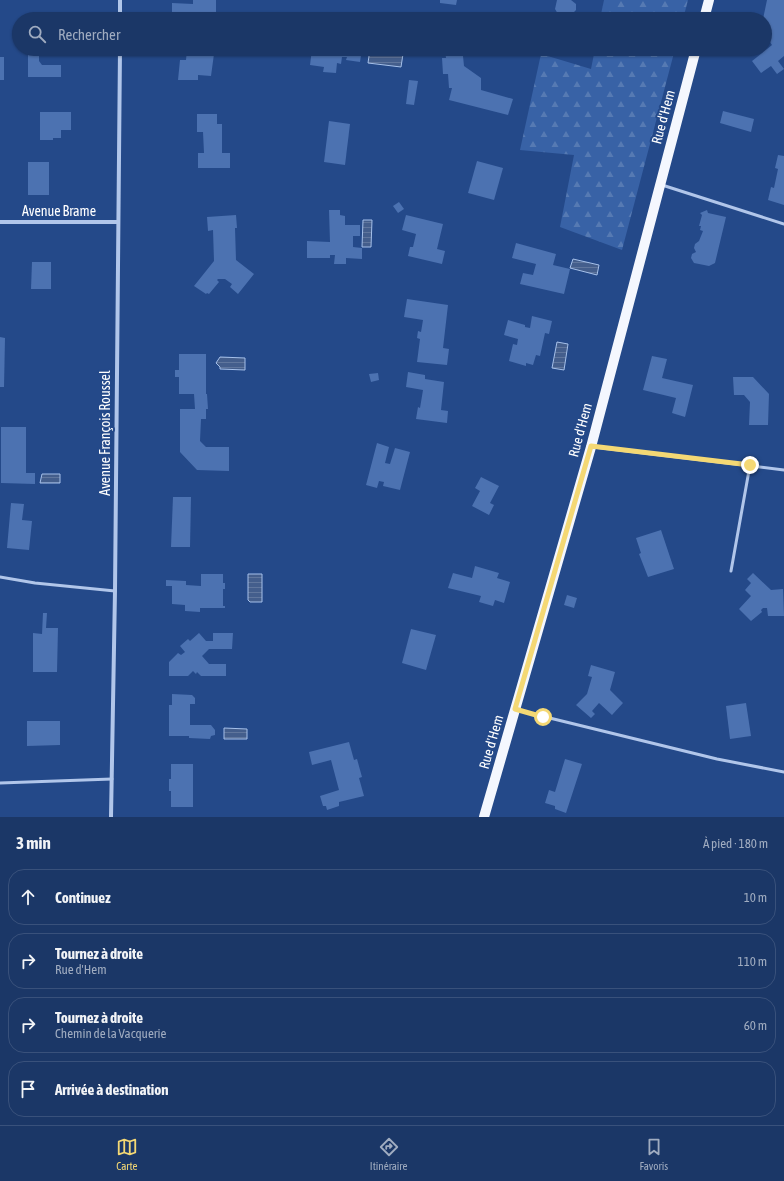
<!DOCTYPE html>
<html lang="fr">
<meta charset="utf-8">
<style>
body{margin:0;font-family:"Asap Condensed",sans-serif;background:#243f6d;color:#f1f3f6}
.stop{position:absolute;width:12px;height:12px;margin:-9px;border:3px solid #f4d874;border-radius:50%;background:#fff}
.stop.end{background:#f4d874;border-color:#fff;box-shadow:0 1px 4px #0008}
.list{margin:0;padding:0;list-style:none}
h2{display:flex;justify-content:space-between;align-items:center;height:52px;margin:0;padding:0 16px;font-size:17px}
h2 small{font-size:13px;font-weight:400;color:#a0acc0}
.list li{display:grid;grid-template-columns:26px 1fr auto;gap:12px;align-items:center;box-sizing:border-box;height:56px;margin:0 8px 8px;padding:0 8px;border:1px solid #39517b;border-radius:16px}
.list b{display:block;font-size:15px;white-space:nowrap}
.list p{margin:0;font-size:13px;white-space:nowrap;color:#a0acc0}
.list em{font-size:13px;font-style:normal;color:#a0acc0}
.icon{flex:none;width:22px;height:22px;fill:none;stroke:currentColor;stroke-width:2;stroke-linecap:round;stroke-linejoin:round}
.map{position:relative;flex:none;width:784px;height:817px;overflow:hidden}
.search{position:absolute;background:#1b3767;box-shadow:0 1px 3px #0004;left:12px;right:12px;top:12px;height:44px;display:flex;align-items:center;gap:10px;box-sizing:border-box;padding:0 14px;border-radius:22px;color:#a0acc0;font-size:15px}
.sheet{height:308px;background:#1b3767}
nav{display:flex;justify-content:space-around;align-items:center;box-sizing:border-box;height:56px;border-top:1px solid #39517b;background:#1b3767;font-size:11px;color:#a0acc0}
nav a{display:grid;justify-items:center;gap:2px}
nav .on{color:#f4d874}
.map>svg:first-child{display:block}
.forest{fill:url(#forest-firs)}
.water{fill:url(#water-rules);stroke:#a5c0ea}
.building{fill:#4c72b1}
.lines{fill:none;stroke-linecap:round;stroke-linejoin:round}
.service{stroke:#b1c6ea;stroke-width:3}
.minor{stroke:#b1c6ea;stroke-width:4}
.primary{stroke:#f4f7fe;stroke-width:10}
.route{stroke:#f4d874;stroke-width:5}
.labels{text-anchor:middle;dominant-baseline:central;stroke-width:4;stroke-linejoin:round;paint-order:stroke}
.street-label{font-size:14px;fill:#fff;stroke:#244989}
</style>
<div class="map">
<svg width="784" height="817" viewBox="0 0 784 817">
<defs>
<pattern id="forest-firs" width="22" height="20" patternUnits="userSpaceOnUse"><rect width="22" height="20" fill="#3862a6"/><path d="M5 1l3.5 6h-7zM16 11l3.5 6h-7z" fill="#567ab3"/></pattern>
<pattern id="water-rules" width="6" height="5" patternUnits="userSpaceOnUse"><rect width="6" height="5" fill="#445e8c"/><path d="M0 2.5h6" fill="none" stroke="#60769d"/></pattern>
</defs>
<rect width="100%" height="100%" fill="#244989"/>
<g class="forest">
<path d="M604,0H688L683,19H600Z"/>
<path d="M595,49H675L622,250L560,227L574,155L520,150L541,54L591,69Z"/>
</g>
<g class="water">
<path d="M370,49L403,54L401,67L368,63Z"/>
<path d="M363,220H372L371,247H362Z"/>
<path d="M573,259L599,265L597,275L570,268Z"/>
<path d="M557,342L568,344L564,370L552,368Z"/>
<path d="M220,357L245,358V370L220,369V367L216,363Z"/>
<path d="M42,474H60V483H40Z"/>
<path d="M248,574H262V602H250L248,600Z"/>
<path d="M224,728L247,729V739H224Z"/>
</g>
<g class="building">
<path d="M193,0H216V19H172V3L193,4Z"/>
<path d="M440,0H457L456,5L440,3Z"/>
<path d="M557,0H571L576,4V10L573,13L576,19H561L555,9Z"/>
<path d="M767,0H784V56L778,61L784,69L777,74L771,66L761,73L752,61L772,45L767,38L769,36L765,24V19H763Z"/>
<path d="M296,13L304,14V17H306L307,15H311L314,13L317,16H322L321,19H295Z"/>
<path d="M187,49H209V54H214L211,76L198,75V80H178L180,60H186Z"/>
<path d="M312,49H362L360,62L346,60L347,57H342L341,64L337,63L336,73L323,72L324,67L310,65Z"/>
<path d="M445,49H456V56H463L464,66L481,78V90L513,99L508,115L449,100L452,88H449L448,74H443L442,58H446Z"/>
<path d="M28,54H39V61L42,65H61V77H28Z"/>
<rect x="0" y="57" width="4" height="23"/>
<path d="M409,80L418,81L414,105L406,104Z"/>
<path d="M723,111L754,119L751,132L720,123Z"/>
<path d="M40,112H71V130H61V138H53V140H40Z"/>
<path d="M197,114H217V124H222V153H230V168H198V153H204L203,132H197Z"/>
<path d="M329,121L350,124L345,165L324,162Z"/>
<path d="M778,155L784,156V205L768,200L771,187L774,188L778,169L775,168Z"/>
<path d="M477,161L503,168L494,200L468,193Z"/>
<rect x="28" y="162" width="21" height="33"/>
<path d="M399,202L404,209L398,213L393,206Z"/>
<path d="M329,210H340V215L345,216V225H360V236H353V247L362,248V259L346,258V264H334L335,255H330V258H307V241L330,242Z"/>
<path d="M707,210L708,213L726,217L715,263L709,266L694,263L691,258L692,254L696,252L694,248L695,244L699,241L703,231L700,230L701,226H699L702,215L700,213Z"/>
<path d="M236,215L237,228H235L236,260L254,274L238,294L230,287L232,284L225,279H218L217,280L219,282L209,294L207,293L206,294L194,286L214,261L213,230L208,231L207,217Z"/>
<path d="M406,215L443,224L437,249L445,251L442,264L408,256L410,247H413L416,234L402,230Z"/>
<path d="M516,243L556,254L553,265L570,269L564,294L520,284L523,273L533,275L536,264L512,258Z"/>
<path d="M32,262H51V289H31Z"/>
<path d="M407,299L448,305L443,348L449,349L447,365L417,362L420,339L417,338L418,331L421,332L423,320L404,317Z"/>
<path d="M532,316L552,321L549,334L545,333L540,356L536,355L533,365L526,363V366L509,361L513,344L517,345L518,339L504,335L508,320L525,325V327L530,328Z"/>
<path d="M0,337L5,338L4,387H0Z"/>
<path d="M179,354H206V394H207L208,409H206V419H201L200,441L206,447H229V471L197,470L180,452V409H195L194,394H179V377H175V370H179Z"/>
<path d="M652,356L667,359L662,378L693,385L685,417L672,413L676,398L643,390Z"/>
<path d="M408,372L425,375V379L444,382L441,410L448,411L447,423L416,419L418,407L420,408L423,390L406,387Z"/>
<path d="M378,373L379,380L371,382L369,374Z"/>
<path d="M733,377H753L769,394L768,425H749L750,402L744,395H734Z"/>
<path d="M1,427H26V473H35V484L1,483Z"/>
<path d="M377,443L389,447L385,463L390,464L395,448L410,452L400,490L383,486L384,482L379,481L377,488L366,485Z"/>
<path d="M481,477L499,486L490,503L494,505L489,515L472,506L480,491L475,488Z"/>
<path d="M173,497H191L190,547H171Z"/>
<path d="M11,503L24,504L22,520L32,521L29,550L7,548Z"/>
<path d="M661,530L674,569L648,577L639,554L641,553L636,538Z"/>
<path d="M475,566L499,573L497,578L510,582L504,603L495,600L493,606L479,602L481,596L448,588L453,573L472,578Z"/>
<path d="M753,573L771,590L783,589L784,616H768L767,608H763L761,610L762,612L751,621L739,609L751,596L745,590L751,583L747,579Z"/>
<path d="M201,574H223V583H225V589H223V606H225V608H200V612L185,611V605L172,604V586H166V580L186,581V585L201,586Z"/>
<path d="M567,595L577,598L574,608L564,605Z"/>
<path d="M43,613H47L46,628H58L57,672H33V633L42,634Z"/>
<path d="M411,629L436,635L426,670L402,663Z"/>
<path d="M199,633L206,641H213V633H233L232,649H209L202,656L209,664H226V676H201L197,672L196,674L193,671L188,676H169V662L178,653L181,655L185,652L180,646L188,639L190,641Z"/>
<path d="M591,665L615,672L610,690L623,703L612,715L599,703L592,711L595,714L591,718L576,705L587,694L592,677L588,676Z"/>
<path d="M172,694L192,695L195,698V704H190V725H211L215,730V735L211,736L210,739L189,738V736H169V705H172Z"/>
<path d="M746,703L751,736L730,739L726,706Z"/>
<path d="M27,721H60V745L27,746Z"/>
<path d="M349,742L354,760L357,759L362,777L359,778L364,796L339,802V806L327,810L326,806H323L320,796L339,790L331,760L312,765L309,752Z"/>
<path d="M565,759L582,764L566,813L555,809V806L545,803L549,790L555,792Z"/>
<path d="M171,764H193V807H171V791H169V779H171Z"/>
</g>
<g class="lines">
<g class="service">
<path d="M662,185L784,224"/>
<path d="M593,447L784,470"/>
<path d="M731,571L750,465"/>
<path d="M0,577L35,583L115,591"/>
<path d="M517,710L717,759L784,772"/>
<path d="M0,783L112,779"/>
</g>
<g class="minor">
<path d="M120,19V0"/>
<path d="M0,222H117"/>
<path d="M111,817L115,591L120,49"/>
</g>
<g class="primary">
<path d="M704,19L709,0"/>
<path d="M484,817L591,447L696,49"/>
</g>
</g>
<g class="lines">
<path class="route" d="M543,717L515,709L591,446L750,465"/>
</g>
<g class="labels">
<g class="street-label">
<text transform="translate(663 117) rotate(-75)">Rue d'Hem</text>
<text x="59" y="211">Avenue Brame</text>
<text transform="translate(580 430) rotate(-75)">Rue d'Hem</text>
<text transform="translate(105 433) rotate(-90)">Avenue François Roussel</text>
<text transform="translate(491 742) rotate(-74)">Rue d'Hem</text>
</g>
</g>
</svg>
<div class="stop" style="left:543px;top:717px"></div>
<div class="stop end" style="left:750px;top:465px"></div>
<div class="search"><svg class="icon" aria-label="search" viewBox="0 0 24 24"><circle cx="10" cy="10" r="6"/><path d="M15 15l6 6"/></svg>Rechercher</div>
</div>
<section class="sheet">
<h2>3 min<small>À pied · 180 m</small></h2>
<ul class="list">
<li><svg class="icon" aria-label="ahead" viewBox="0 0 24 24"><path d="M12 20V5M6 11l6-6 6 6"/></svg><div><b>Continuez</b></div><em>10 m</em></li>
<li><svg class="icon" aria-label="right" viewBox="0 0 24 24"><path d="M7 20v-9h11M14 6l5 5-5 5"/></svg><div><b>Tournez à droite</b><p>Rue d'Hem</p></div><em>110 m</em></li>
<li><svg class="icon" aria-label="right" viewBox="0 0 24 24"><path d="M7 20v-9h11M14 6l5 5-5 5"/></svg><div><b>Tournez à droite</b><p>Chemin de la Vacquerie</p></div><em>60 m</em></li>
<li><svg class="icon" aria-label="arrive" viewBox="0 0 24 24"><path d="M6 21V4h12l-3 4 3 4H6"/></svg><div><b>Arrivée à destination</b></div></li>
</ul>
</section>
<nav>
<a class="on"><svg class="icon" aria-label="map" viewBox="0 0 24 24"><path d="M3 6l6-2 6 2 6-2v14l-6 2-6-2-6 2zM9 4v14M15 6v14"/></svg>Carte</a>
<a><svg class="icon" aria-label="directions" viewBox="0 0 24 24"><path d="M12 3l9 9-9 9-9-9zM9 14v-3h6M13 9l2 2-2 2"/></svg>Itinéraire</a>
<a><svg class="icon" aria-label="saved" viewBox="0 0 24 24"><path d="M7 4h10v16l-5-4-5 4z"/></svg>Favoris</a>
</nav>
